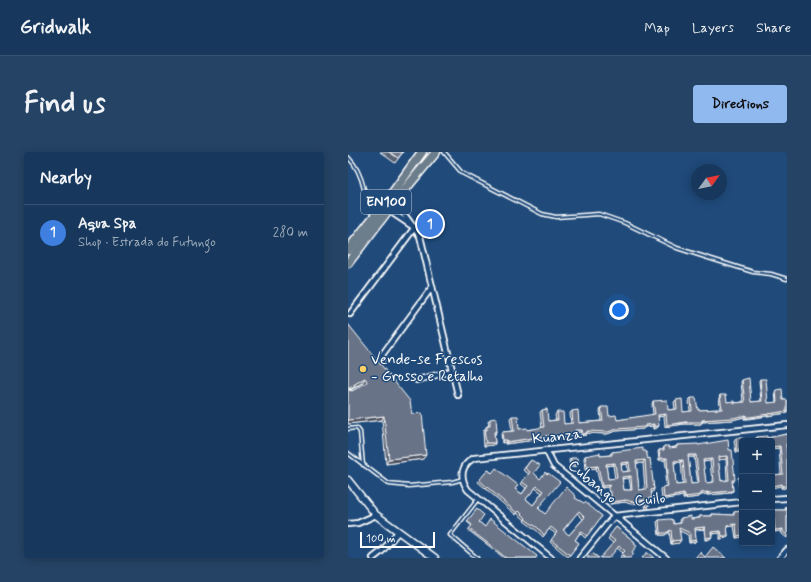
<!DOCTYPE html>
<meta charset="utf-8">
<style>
body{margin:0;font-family:Mynerve,sans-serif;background:#244365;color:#f1f3f6}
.controls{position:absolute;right:12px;bottom:12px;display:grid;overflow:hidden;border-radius:4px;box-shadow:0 2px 10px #0003}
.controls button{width:36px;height:36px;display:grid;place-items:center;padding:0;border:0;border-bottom:1px solid #365272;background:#17385c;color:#f1f3f6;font:20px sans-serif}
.compass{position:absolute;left:343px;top:12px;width:36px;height:36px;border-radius:50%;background:#17385c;box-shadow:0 2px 10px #0003;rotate:57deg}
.scale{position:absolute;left:12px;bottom:10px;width:75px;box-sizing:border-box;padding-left:4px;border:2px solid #fff;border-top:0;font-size:11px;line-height:14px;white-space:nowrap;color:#fff;-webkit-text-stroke:3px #1f4a7a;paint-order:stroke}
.you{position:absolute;left:271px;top:158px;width:14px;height:14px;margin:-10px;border:3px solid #fff;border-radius:50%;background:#1a73e8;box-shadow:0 0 0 6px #1a73e833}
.badge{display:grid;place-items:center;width:26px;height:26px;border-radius:50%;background:#90b9f0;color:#fff;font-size:13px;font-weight:700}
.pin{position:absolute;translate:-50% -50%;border:2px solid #fff;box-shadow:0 1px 4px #0006}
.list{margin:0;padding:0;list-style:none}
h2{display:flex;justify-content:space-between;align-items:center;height:52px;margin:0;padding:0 16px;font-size:17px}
h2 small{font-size:13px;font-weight:400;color:#9eacbb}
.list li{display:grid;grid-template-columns:26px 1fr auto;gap:12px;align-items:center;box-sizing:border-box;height:56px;padding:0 16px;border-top:1px solid #365272}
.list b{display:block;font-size:15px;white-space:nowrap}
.list p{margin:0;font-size:13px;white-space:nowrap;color:#9eacbb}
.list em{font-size:13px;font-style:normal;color:#9eacbb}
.icon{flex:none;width:22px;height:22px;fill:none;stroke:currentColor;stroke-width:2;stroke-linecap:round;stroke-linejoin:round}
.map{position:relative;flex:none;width:439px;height:406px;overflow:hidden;border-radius:4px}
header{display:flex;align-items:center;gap:24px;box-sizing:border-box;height:56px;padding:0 20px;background:#17385c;border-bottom:1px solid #365272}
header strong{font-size:19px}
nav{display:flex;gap:22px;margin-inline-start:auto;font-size:14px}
.intro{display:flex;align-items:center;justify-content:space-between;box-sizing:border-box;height:96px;padding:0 24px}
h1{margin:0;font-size:28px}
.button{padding:10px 18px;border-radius:4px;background:#90b9f0;color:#111;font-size:14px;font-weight:700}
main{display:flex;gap:24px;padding:0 24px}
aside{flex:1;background:#17385c;border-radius:4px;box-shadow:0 2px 10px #0003}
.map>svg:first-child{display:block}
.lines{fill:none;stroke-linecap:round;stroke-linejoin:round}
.lane-casing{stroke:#fff;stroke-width:5}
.street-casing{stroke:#fff;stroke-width:8}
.secondary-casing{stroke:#fff;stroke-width:9}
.highway-casing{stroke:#fff;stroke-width:11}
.lane{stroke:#1f4a7a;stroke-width:2}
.street{stroke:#1f4a7a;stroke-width:4.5}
.secondary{stroke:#1f4a7a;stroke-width:6}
.highway{stroke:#6c7d8b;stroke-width:8}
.wall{fill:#596374;stroke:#fff;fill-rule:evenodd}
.shaded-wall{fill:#49505e;stroke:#fff}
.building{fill:#687387;stroke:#fff;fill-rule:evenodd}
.poi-dot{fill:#ffd166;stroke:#1f4a7a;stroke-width:1.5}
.labels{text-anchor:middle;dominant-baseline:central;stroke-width:3;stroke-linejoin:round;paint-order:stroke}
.shield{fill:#1f4a7a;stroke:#bcc9d7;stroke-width:1}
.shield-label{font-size:14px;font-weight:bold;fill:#fff}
.poi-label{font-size:15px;fill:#fff;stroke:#1f4a7a;text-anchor:start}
.street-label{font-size:15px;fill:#fff;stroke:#1f4a7a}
</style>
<header>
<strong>Gridwalk</strong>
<nav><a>Map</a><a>Layers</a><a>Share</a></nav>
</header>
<div class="intro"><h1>Find us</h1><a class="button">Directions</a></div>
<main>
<aside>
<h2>Nearby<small></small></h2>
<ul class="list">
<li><span class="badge" style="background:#3f7fe0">1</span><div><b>Aqua Spa</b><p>Shop · Estrada do Futungo</p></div><em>280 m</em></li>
</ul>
</aside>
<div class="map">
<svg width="439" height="406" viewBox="0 0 439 406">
<rect width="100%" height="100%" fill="#1f4a7a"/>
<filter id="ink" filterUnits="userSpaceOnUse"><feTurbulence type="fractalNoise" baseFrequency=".025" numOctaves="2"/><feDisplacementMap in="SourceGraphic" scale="8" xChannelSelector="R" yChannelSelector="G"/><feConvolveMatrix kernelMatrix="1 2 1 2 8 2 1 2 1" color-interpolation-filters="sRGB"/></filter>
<g filter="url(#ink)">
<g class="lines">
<g class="lane-casing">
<g id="lane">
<path d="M96,0L114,21L194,62L208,65L251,62L277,71L329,96L354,104L405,120L423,122L439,127"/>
<path d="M0,5C9,14 13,24 16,37C20,50 14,52 26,62"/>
<path d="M0,241L14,233"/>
<path d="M0,277L9,276L12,280L15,313"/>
<path d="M0,301L41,332L61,334L104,330L115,327"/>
<path d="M129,406L102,383L130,347"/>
</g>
</g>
<g class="street-casing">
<g id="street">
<path d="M44,53L55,61L72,84L110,243"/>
<path d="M40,58L64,74"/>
<path d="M2,162L67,75"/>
<path d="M33,209L34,203L84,135"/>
<path d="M69,228L104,219"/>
<path d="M198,298L206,314L318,406"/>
<path d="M424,347L439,346"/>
<path d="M0,372L10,371L28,363"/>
<path d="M25,406L34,399L50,380"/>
<path d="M203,406L120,338C111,325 113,313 126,306L439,273"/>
<path d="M232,406L266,364L394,350"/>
<path d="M432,406L439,398"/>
</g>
</g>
<g class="secondary-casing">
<path id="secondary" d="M0,328L28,363L87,406"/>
</g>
<g class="highway-casing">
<g id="highway">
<path d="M0,98L41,46L74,0"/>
<path d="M0,111L44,53L88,0"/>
</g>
</g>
<use href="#lane" class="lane"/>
<use href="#street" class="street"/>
<use href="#secondary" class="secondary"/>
<use href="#highway" class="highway"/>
</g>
<g class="wall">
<path d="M32,0H55L47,11Z"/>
<path d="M0,172L64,262L75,307L38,312L34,268L0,272ZM14,231L16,232L4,239L1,238Z"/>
<path d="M412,227L420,251H428L427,240L428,238L435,248H439V261L400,267H396V265L384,268L354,270L353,272H336L317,275L316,264L310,265L309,276L305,277V274L297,275L295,277L268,279L259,282L239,281L238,283L233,284V280H228L226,283L220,284L219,286H202L157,292V290L154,291L153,282L154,280L164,279L162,266L164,264L171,277L179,278L194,276L192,260L194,258L200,269L208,268L207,263L209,260L216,272H223L222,261L224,259L231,271L253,269L252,258L253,255L261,264L269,268L305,263L304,252L305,249L320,258L327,257L326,250L328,248L335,260H342L341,248L343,246L350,258L372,257L371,246L372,243L379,250L386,251L395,250L393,230L394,228L403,250L413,249L411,229Z"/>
<path d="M142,267L148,282H146L147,291L146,293L136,294L135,280L136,278H138L137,276L139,274H141L140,269Z"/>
<path d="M439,282V295H438L439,334L437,336H433V334L426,323L433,322L431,296L424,297V289H407V287L409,285L419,286Z"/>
<path d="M388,286L394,300H388L386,289Z"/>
<path d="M329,293H350L381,298L386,330H384L385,339L383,341L359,343V342L353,343L351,345L335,347V344L314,348L313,337L315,335L318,334L317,324L319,322L317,308H311L310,300L311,298H315V297L316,294L321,296L327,295ZM340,305H346L350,332H343ZM370,307H378L379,328L373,329ZM362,309L364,330L358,331L355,310ZM333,310L335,332L328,333L326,311Z"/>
<path d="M295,299L300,307L306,337L305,340H304L302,348H301L300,357H298L296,350L283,352L277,350L262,352L260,335L253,336L248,316L237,318L236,306L237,304H252L262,303V302L264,300ZM288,311H295L297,337L291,338ZM279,312L280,319L274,320L273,313ZM265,313L267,327H260L258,314ZM281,326L283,338H276L274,327Z"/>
<path d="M223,306L231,312L229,314L222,315L221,308Z"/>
<path d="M183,308L186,321L192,327L199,322L200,321L191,357L197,362L227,346L254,364L237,386L232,381L227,388L231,391L220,405L202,390L208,382L201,377L195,385L188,378L176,369L177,368L169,361L168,363L130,330L140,318L174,342L178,336L173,332L181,322L175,318ZM187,336L194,341L185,353L178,347ZM229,361L235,367L221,383L215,379Z"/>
<path d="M392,324L394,339H392L390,326Z"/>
<path d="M438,355H439V386L434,382L433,379L425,380L424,369V358H437V357Z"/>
<path d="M129,357L131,370L137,375L188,406H156L145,397L120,378L124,374L119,370Z"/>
<path d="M394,359V385L388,386L386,374H379L380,384L378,386L372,387V381L364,382L362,387L357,388L356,377L347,378L348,388L347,390L341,391L340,383L332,379L331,391L323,392L321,380L317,383H311L309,370L311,368L326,372L332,371L331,368L333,366L343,367L350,366L352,364H363L364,362L385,363L386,360Z"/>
<path d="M268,375L287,390L274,406L272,405L275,401L269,396L256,403L265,391L260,387Z"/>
</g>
<g class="shaded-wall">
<path d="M17,226L14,231L0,238L2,235Z"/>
<path d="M439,259V261L396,267L398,265Z"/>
<path d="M318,262L316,264L309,265L310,263Z"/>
<path d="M398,263L396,265L384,268L353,270H354L353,272H336L317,275L319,273Z"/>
<path d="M36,264L34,268L0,272V268Z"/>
<path d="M306,272L305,274L297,275L295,277L268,279L259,282L238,281L239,279L269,277Z"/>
<path d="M311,274L309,276L305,277L306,275Z"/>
<path d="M227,278H234L233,280H226Z"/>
<path d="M228,281L226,283L220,284L219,286H202L157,292L159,290L204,283Z"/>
<path d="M239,281L238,283L233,284L235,282Z"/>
<path d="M155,288H159L157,290L154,291Z"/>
<path d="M138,291H147L146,293L136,294Z"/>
<path d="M432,294L431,296L424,297V295Z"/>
<path d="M389,298H394V300H388Z"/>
<path d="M78,303L75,307L38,312L41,307Z"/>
<path d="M340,303H348L346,305H338Z"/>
<path d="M379,304L378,307L369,308L370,305Z"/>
<path d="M312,306H319L317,308H311Z"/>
<path d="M364,307L362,309L354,310L355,308Z"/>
<path d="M297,308L295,311H286L288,309Z"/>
<path d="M335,308L333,310L324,311L326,309Z"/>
<path d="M281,310L279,312L271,313L273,311Z"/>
<path d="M267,311L265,313L257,314L258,312Z"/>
<path d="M231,312L229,314L222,315L223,313Z"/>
<path d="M250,314L248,316L237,318L239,315Z"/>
<path d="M283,324L281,326L273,327L274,325Z"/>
<path d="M434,332L433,334L424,336V334Z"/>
<path d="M439,332V334L437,336H433L435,334Z"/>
<path d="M262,333L260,335L253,336L254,334Z"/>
<path d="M385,339L383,341L359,343L360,341Z"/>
<path d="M360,340L359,342L353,343L351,345L335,347L337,345L353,341Z"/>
<path d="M336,342L335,344L314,348L316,346Z"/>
<path d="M278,348H297L296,350L283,352L277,350L262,352L264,350Z"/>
<path d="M388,372L386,374L377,375L379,373Z"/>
<path d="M357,375L356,377L346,378L347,376Z"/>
<path d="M435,377L433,379L425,380L427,378Z"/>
<path d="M323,378L321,380L317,383H311L312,381Z"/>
<path d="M373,379L372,381L362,382L363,380Z"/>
<path d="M394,383V385L388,386L389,384Z"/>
<path d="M374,384H380L378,386L372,387Z"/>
<path d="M364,385L362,387L357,388L358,386Z"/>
<path d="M333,388L331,391L323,392L324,389Z"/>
<path d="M348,388L347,390L341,391L342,389Z"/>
</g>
<g class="building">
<path d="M41,0H55L50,6Z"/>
<path d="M0,172L62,249L64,262L74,261L78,303L41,307L36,264L0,268ZM17,226L19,229L18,231L4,239L1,238L2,235Z"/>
<path d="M401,226L403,250L414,249L412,227H418L420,251L429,250L428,238L434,237L435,248H439V259L402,265H398V263L385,266L354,268V270H337L319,273L318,262L310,263L311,274L306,275V272L298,273L296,275L269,277L260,280L239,279V281L235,282L234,278H227L228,281L220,282V284L204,283L159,290V288H155L154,280L166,279L164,264H170L171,277L179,276V278L196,275L194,258L199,257L200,269L210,268L209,260H215L216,272L225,271L224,259L230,258L231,271L255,269L253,255H260L261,264L268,263L269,268L307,262L305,249L319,248L320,258L329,257L328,248L334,247L335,260L344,259L343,246H348L350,258L374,257L372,243H378L379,250L386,249V251L397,250L394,228L397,227Z"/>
<path d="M148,266L149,279L146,280L147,291H138L136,278H139V274H142V267Z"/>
<path d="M439,282V292H438L439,304V334H435L434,332L424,334V305L426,323L435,322L432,294L424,295V289H409V285L419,284V286Z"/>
<path d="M388,286H394L397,288L398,289H394V298H389Z"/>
<path d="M380,288L381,298H384L387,328H384L385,339L360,341V340L353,341V343L337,345L336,342L316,346L315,335L320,334L318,322H320L319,306H312L311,298H316V294H321V296L329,295V293L350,292V293ZM340,303H348L351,331L343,332ZM379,304L381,328L373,329L370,305ZM364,307L366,330L358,331L355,308ZM335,308L337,332L328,333L326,309Z"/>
<path d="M295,296V299H298L300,307L302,306L306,337L303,338L304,346H300L301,354L299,355L297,348L285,350L278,348L264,350L262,333L254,334L250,314L239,315L237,304L252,301V304L264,303V300ZM297,308L299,337L291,338L288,309ZM281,310L282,319L274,320L273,311ZM267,311L269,326L260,327L258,312ZM283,324L284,338H276L274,325Z"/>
<path d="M223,306H230L231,312L223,313Z"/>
<path d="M183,308L192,313L186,321L192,327L197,320L199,322L200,321L212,330L190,356L197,362L218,335L228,344L227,346L236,351L237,350L254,364L239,384L233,379L227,388L231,391L222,403L203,388L209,380L203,375L196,383L190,376L177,367L178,366L171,359L169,361L131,328L140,318L144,321L148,316L170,333L167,337L174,342L180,334L174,330L182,320L177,316ZM189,334L196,339L185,353L178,347ZM231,359L237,365L221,383L215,378Z"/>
<path d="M392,324H394V337H393Z"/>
<path d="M438,355H439V383L435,380V377L427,378L426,367H424V358H438Z"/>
<path d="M129,357L136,363L131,370L137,375L142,367L189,404L188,406H158L146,396L121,377L124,373L119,369Z"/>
<path d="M394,359V383L389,384L388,372L379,373L380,384H374L373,379L363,380L364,385L358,386L357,375L347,376L348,388L342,389V381L331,376L333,388L324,389L323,378L318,381H312L311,368L322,367L325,368L326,372L333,371V366L343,364V367L352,366V364H364V362L386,363V360Z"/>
<path d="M268,375L287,390L286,392L289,394L284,400L286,402L282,406H274L276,404L274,402L277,399L271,394L261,406H252L267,389L261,384Z"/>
<path d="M365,395L378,406H347L352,400L357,405Z"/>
<path d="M244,401L251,406H239Z"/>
<path d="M298,401H300L306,406H294Z"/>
</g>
</g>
<circle class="poi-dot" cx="15" cy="217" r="4"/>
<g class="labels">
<rect class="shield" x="13" y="38" width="50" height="24" rx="3"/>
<g class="shield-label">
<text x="38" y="50">EN100</text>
</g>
<g class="poi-label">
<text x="23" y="208">Vende-se Frescos<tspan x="23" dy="17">- Grosso e Retalho</tspan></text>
</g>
<g class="street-label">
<text transform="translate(209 285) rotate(-6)">Kuanza</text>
<text transform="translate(244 330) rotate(40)">Cubango</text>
<text transform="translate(302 348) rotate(-6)">Cuilo</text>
</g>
</g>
</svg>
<div class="controls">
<button>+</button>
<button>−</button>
<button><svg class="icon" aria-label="layers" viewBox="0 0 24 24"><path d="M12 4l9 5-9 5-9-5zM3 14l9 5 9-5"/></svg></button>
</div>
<svg class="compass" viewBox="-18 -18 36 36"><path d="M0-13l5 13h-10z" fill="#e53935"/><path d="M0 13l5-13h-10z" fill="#9eacbb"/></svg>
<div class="scale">100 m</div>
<div class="you"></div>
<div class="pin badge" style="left:82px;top:72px;background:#3f7fe0">1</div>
</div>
</main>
